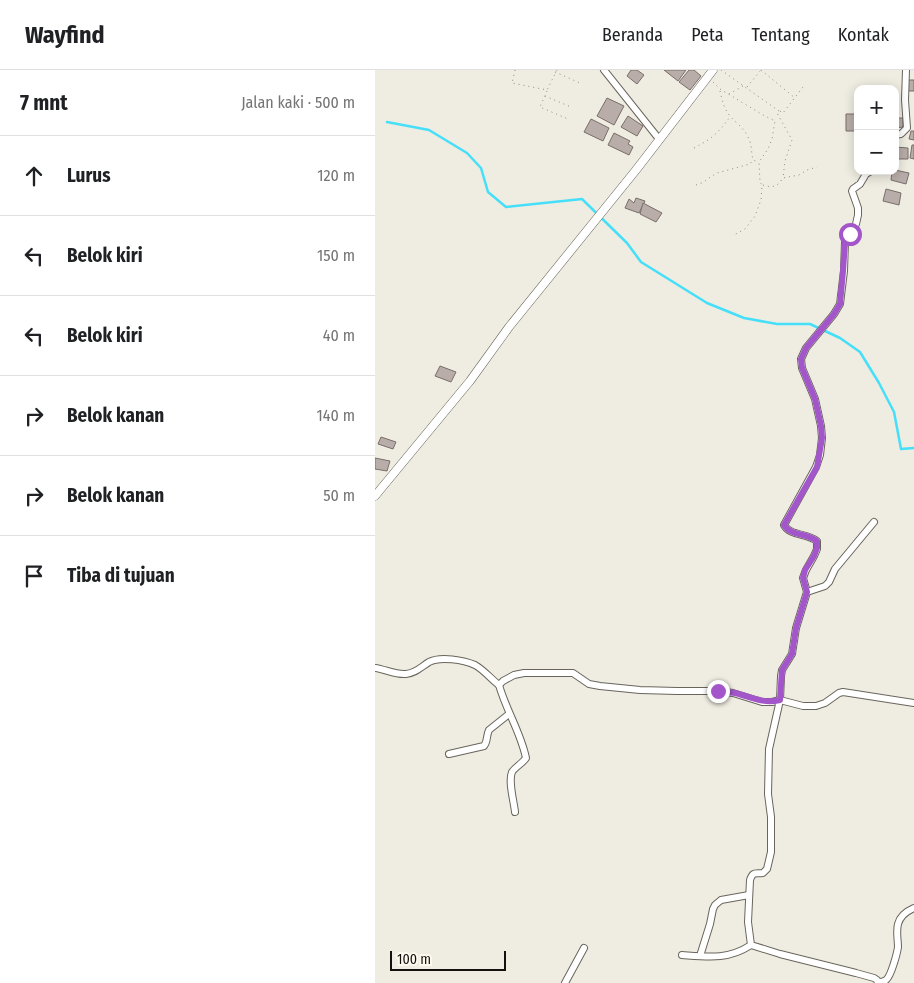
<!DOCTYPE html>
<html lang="id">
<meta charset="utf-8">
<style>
body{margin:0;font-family:"Fira Sans Condensed",sans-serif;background:#f6f6f6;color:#202124}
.controls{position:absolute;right:15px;top:15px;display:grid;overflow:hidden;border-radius:10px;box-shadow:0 2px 12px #0003}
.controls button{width:45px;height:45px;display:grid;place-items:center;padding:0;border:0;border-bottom:1px solid #e0e0e0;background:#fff;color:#202124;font:25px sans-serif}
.scale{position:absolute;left:15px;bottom:12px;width:116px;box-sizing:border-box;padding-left:5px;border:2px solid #12110e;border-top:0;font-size:14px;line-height:18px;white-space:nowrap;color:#12110e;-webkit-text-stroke:4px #fdf9ee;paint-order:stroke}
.stop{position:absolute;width:15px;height:15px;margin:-11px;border:4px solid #a356c9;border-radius:50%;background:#fff}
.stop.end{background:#a356c9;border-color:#fff;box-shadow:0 1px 5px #0008}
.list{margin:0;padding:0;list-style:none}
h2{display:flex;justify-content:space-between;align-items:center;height:65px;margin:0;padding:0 20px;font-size:21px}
h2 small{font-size:16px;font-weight:400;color:#757577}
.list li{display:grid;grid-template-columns:32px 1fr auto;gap:15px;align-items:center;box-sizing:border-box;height:80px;padding:0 20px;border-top:1px solid #e0e0e0}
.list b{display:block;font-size:19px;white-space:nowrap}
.list em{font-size:16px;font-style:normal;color:#757577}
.icon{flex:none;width:28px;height:28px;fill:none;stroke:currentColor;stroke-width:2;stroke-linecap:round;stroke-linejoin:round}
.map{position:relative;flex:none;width:539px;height:913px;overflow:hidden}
header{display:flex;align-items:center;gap:30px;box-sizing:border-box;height:70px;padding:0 25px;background:#fff;border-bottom:1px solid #e0e0e0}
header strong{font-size:24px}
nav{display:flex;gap:28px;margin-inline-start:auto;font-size:18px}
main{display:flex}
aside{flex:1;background:#fff}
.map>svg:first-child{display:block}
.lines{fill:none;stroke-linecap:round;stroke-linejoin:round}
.stream{stroke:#46dff9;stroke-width:2.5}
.building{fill:#b8ada8;stroke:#786e6a}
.minor-casing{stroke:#69655c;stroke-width:8}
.tertiary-casing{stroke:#69655c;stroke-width:9}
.path{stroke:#8d8b84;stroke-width:1;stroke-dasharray:1 4;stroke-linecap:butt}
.minor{stroke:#fff;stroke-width:6}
.tertiary{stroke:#fff;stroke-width:8}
.route{stroke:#a356c9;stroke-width:6}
</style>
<header>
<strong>Wayfind</strong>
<nav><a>Beranda</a><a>Peta</a><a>Tentang</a><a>Kontak</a></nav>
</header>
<main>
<aside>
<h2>7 mnt<small>Jalan kaki · 500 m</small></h2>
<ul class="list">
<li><svg class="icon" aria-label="ahead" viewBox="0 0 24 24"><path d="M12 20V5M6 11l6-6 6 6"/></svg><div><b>Lurus</b></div><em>120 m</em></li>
<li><svg class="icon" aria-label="left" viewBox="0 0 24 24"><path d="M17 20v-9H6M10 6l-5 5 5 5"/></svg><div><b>Belok kiri</b></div><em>150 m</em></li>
<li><svg class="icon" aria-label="left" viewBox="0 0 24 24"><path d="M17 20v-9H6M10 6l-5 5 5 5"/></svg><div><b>Belok kiri</b></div><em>40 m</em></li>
<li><svg class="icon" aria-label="right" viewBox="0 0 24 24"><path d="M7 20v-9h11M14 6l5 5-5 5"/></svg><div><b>Belok kanan</b></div><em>140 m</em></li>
<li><svg class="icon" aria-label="right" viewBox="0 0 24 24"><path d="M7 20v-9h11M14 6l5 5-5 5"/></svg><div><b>Belok kanan</b></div><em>50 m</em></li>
<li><svg class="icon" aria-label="arrive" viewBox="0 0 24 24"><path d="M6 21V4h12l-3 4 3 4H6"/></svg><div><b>Tiba di tujuan</b></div></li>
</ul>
</aside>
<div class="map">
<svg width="539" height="913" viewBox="0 0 539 913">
<rect width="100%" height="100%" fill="#efece1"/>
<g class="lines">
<path class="stream" d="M12,52L54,60L92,83L106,98L113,122L131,137L207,129L252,173L266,192L332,233L369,248L402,254H435L465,268L485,282L504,313L519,342L526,379L539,378"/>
</g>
<g class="building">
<path d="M256,0H262L269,5L262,14L252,6Z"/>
<path d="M289,0H311L303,11Z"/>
<path d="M314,0H319L326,6L315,20L304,12Z"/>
<rect x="533" y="10" width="6" height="11"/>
<path d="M232,28L249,36L239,55L222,46Z"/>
<path d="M471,44H481L482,61H471Z"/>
<path d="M253,46L268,56L262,66L246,57Z"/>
<path d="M520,48H528V57L520,58Z"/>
<path d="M216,49L234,58L228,71L209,62Z"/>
<path d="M536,61H539V70L534,69Z"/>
<path d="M239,63L255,71L253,74L258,77L254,85L233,75Z"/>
<path d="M537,75H539V89L535,88Z"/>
<path d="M520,77L533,78V89H520Z"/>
<path d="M520,100L534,103L531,114L516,110L517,101H520Z"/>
<path d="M511,119L526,123L524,135L508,131Z"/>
<path d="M261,128L270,131L264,143L250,138L254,129L259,133Z"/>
<path d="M268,133L287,143L281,152L265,144Z"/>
<path d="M65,296L81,302L76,312L60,306Z"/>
<path d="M6,367L21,372L18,379L3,374Z"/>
<path d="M0,388L15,391L12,401L0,399Z"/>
</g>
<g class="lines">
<g class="minor-casing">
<g id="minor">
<path d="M229,0L284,69"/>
<path d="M520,65L526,64L532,58L530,30L531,0"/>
<path d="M496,101L491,104L485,114L478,119L477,121L483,138V145L481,154L470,172L469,201L465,234L459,244L431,278L426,289L427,298L440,329L446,356L447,368L445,385L441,397L409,455C415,466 432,463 442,471V479L439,486L431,500L428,508L432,522L421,558L417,584L407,600L406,606L405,630L394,679L393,724L396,747V782L392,799L388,803C380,804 378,801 375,810L373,852L376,875L405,884L481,903L499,908L502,910L503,913"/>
<path d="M432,522L450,516L454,512L460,499L499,452"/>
<path d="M0,598C10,599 20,605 31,604C41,603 46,597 54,592C65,586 89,590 100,595C109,600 116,609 124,615L128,611L139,605L149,603H198L214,614L225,616L265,620L302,621H343L358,623L387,632H397L405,630L428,636H441L450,633L464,623L468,622L539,633"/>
<path d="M124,615C131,640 146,663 151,688C147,694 140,697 137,702C133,711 139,732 140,742"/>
<path d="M74,684L109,676C113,671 111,666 114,660L134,644"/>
<path d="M307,885C333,887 353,890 376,875"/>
<path d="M325,886L335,854L338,839L340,835L346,830L374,825"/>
<path d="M503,912C507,912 508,912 511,910C516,906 522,884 523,877C523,870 521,862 523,854C525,846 532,841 539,838"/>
<path d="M190,913L209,878"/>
</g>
</g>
<g class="tertiary-casing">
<path id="tertiary" d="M0,426L95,311L134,257L261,100L338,0"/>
</g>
<g class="path">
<path d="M140,0L137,13L172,20L182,0"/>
<path d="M346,0L404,41L402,43L417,70L410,91L408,108L424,105L432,100L442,97"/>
<path d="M386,0L420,28"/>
<path d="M180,2L205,13"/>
<path d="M338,12L345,19L388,45L400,51L397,69L393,79L384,92L385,112L387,115L386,130L380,146L370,159L359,165"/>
<path d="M372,17L386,0"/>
<path d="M172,21L165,37L193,49"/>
<path d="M345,21C347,30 349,39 355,46C361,53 369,58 373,67C377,74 376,82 378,90"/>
<path d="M354,24L368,16"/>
<path d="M170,26L196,37"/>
<path d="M405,41L408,43L428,17"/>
<path d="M319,78C338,68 342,64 355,47"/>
<path d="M321,115L329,112L334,108L342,103L375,94L378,90L383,92"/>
<path d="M388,115C396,118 403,117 407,109"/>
</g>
<use href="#minor" class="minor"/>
<use href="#tertiary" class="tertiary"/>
</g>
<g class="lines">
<path class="route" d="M343,621C349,622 355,622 360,623C376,627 388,634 405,630L407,600L417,584L421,558L432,522L428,508L430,500L439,486L442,478V471C432,463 415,466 409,455L442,397L447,368L446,356L440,329L427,298L426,289L431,278L459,244L465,234L468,201L470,172L475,164"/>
</g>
</svg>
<div class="controls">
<button>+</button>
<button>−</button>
</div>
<div class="scale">100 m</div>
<div class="stop" style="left:475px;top:164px"></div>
<div class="stop end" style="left:343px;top:621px"></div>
</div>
</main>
